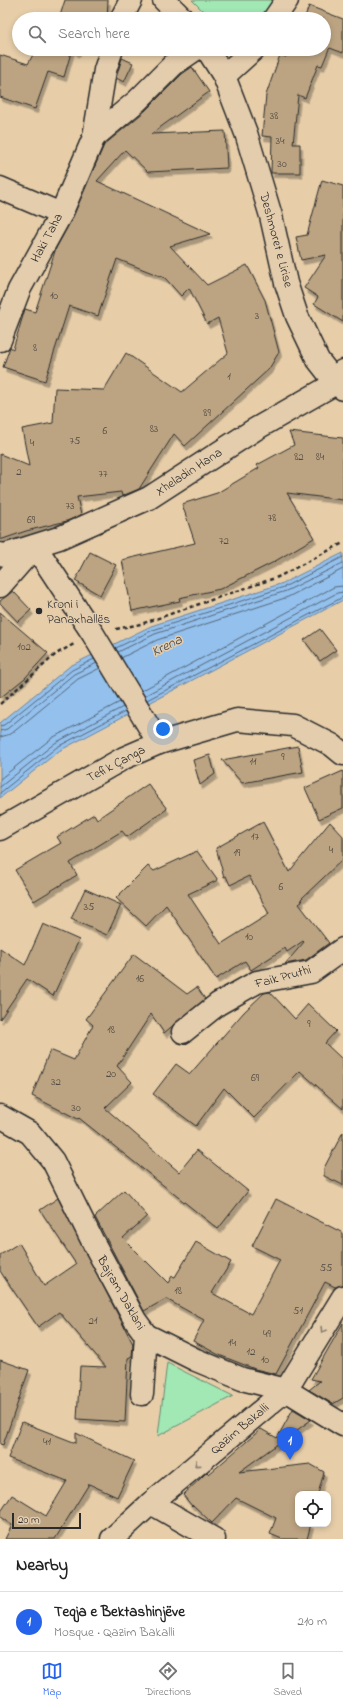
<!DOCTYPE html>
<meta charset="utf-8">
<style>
body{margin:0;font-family:"Indie Flower",sans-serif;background:#f6f6f6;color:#222}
.controls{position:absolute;right:12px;bottom:12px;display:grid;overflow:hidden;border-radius:8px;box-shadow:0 2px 6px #0003}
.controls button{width:36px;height:36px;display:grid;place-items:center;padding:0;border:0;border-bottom:1px solid #e0e0e0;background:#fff;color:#222;font:20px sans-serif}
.scale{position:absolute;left:12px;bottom:10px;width:69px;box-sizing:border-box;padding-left:4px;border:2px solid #2b2b2b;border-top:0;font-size:11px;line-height:14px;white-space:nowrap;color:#2b2b2b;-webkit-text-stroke:3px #e4cdad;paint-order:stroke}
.you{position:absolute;left:163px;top:729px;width:14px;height:14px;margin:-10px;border:3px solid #fff;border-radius:50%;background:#1a73e8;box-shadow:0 0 0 6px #1a73e833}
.badge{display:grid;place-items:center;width:26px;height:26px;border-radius:50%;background:#2563eb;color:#fff;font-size:13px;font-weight:700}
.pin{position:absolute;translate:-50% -33px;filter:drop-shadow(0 1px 2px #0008)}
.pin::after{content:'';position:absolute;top:21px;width:14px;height:12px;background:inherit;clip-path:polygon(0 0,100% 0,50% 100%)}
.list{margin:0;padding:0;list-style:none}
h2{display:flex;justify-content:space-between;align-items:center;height:52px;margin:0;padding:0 16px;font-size:17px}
h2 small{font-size:13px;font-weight:400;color:#767676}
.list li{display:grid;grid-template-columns:26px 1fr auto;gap:12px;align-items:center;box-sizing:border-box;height:60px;padding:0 16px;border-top:1px solid #e0e0e0}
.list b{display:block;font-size:15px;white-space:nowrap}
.list p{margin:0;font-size:13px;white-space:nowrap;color:#767676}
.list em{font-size:13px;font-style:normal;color:#767676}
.icon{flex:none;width:22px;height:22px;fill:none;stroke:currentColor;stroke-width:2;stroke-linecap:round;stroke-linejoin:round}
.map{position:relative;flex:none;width:343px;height:1539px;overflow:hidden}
.search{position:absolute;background:#fff;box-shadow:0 2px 6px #0003;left:12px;right:12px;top:12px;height:44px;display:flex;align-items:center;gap:10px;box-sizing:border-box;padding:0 14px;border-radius:22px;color:#767676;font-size:15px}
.sheet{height:112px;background:#fff}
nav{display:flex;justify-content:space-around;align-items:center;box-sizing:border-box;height:56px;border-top:1px solid #e0e0e0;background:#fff;font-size:11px;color:#767676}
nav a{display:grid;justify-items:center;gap:2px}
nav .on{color:#2563eb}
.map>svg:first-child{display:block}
.green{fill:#a1e8b5;stroke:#668a70}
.water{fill:#93c0ed;stroke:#69849f}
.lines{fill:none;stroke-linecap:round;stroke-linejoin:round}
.shore{stroke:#556779;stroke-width:1}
.building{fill:#bca482;stroke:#2b2b2b;filter:url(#shadow)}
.street-casing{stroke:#2b2b2b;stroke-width:25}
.secondary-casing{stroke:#2b2b2b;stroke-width:25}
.path{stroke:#2b2b2b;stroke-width:2.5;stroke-dasharray:4 3;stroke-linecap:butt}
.street{stroke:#e4cdad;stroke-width:22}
.secondary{stroke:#e4cdad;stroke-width:22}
.oneway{stroke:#887c6c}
.poi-dot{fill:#2b2b2b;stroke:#e4cdad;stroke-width:1.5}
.labels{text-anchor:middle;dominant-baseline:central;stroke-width:3;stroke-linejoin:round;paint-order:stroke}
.number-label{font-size:11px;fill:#4f4941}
.street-label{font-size:13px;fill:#2b2b2b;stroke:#e4cdad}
.poi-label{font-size:13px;fill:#2b2b2b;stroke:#e4cdad;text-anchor:start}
.water-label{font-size:14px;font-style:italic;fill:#3b4148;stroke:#e4cdad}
</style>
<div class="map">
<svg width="343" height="1539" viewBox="0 0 343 1539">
<defs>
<filter id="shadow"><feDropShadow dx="2.5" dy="4.5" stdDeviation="0" flood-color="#0004"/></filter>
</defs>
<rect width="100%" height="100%" fill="#e7cea9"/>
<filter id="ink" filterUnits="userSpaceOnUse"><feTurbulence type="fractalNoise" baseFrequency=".025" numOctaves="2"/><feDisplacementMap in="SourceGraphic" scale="8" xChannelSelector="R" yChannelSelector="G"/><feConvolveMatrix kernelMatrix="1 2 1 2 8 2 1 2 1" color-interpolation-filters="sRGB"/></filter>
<g filter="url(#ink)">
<g class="green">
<path d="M192,0H286L274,19H211Z"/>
<path d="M167,1363L233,1396L158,1436Z"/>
</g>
<path class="water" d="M343,553V600L59,751L0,798V723L70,666L151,626L283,583Z"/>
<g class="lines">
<g class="shore">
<path d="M116,648L153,630L284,587L343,557"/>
<path d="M118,652L155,634L286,591L343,563"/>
<path d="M121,658L157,640L288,597L343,569"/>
<path d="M141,691L334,587L343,586"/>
<path d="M144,696L337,593L343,592"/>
<path d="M147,700L343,597"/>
<path d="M0,726L4,725L72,670L94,659"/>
<path d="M0,731L7,729L74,674L97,663"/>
<path d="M0,737L11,734L78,679L100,668"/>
<path d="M0,779L52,738L120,702"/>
<path d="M0,787L55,743L123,707"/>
<path d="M0,793L57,747L126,711"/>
</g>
</g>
<g class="building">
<path d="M65,0H108L107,19H59Z"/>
<path d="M309,6L343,19V53L330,48L329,49L322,66L318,65L305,98L298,95L293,144H300V173H271L272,137L262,136L266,95L280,55L286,57L289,49H324V19H304Z"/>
<path d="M36,49H79L77,53L72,49L64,77L48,72L35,109L0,97V55L28,64Z"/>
<path d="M122,58L133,63L124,82L116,78Z"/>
<path d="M192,67L209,92L151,134L225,131L227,168L148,172L125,150L97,181L210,234L170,246L207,285L247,265L265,300L279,352L269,369L185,446L174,434L139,489L122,496L121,492L77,497L81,515L67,521L26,531L0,540V454L29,466L22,429L53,423L55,388L104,390L126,353L182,392L228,353L218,318L207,324L189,288L181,296L165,278L117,259L98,316L69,306L45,381L3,367L10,347L13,349L25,309L35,312L56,248L72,219L104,145L145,111L182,74Z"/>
<path d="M322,180L343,186V322L314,304L318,297L304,288L326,255L301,260L296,237L307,235Z"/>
<path d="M289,432L343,438V500L287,493L314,538L272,563L220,589L179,598L180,601L132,611L122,560L195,543L182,504L217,493L259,468L257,465L294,445Z"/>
<path d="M90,552L116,565L100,595L75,581Z"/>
<path d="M13,591L31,610L18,622L0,603V601Z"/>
<path d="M0,612L48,653L25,678L0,698Z"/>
<path d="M320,629L336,650L320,661L304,640Z"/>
<path d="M298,746L303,772L242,783L222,760Z"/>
<path d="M210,755L215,774L200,785L193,760Z"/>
<path d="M343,771V808L319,819L305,788Z"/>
<path d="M148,784L167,809L127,837L122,831L70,863L77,875L34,901L15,870L61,843L57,837L94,814L97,819Z"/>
<path d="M263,822L289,872L330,822L343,836V859L301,899L302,902L299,904L329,943L306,960L285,964L304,942L303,941L287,952L285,948L251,970L245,961L216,979L166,905L146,926L116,898L148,866L154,871L197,851L218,880L188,894L221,944L269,914L249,876L230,885L226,876L224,877L216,848Z"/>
<path d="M85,889L121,905L107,935L71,919Z"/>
<path d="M43,924L79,940L53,996L27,979L0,1019V948L25,965Z"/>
<path d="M134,954L187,994L197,987L205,999L164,1033L151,1014L117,1066L132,1082L105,1108L179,1172L197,1150L248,1191L218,1229L79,1118L78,1119L32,1096L50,1050L74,1060L93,1025L86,1019Z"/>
<path d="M270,992L295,1019L308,1004L336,1031L325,1043L343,1060V1109L300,1071L254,1118L224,1088L196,1126L153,1094L176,1064L190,1074L244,1012L264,993Z"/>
<path d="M343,1132V1185L324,1176V1168Z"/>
<path d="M124,1190L147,1216L123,1238L168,1283L172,1276L175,1277L196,1242L231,1262L212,1293L251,1314L280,1260L252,1246L276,1199L343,1233V1285L335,1287L325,1282L276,1374L255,1369L219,1355L193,1341L204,1320L166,1299L144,1311L95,1217Z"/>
<path d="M58,1198L133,1344L132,1356L128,1358L125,1422L77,1419L80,1366L106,1367L59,1312L38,1327L0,1271V1255L19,1243L44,1286L76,1264L40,1210Z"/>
<path d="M343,1323V1398L333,1404L309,1390L320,1381L311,1379Z"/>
<path d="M0,1360L29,1370L3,1445L0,1444Z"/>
<path d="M293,1409L311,1420L239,1472L310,1464L324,1472L318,1494H298V1524H311L307,1539H282L270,1534L276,1518L236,1498L212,1523L193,1505L192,1506L183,1495L202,1477L207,1472L209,1474L261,1429L277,1438Z"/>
<path d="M22,1422L76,1443V1433L134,1461L117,1497L89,1484L55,1539H5L12,1525L0,1517V1513L12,1495L46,1516L67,1481L8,1458Z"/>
</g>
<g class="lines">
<g class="street-casing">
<g id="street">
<path d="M121,19L131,0"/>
<path d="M274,19L287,0"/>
<path d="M224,76L254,49"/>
<path d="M94,137L137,101L174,64L196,49"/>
<path d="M0,188L61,214"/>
<path d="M0,340L19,290L61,214L94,137L105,70L112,49"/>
<path d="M0,554L5,555L59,538L149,498L254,430L336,383L343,371"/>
<path d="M0,586L35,546L93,634L159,743"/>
<path d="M0,829L124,758L159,743L237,720L293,725L332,745L343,754"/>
<path d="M183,1032L218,1004L257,982L311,972L343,949"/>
<path d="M0,1116L30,1133L53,1161L93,1242L135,1320L146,1335L196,1360L242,1379L286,1390L343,1425"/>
<path d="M142,1394L146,1335"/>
<path d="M151,1503L214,1539"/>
<path d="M112,1539L151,1503L286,1390L343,1297"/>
</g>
</g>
<g class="secondary-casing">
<g id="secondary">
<path d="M164,0L183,19"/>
<path d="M207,49L224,76L246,133L271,216L286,283L297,316L318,360L336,383L343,389"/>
</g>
</g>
<g class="path">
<path d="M116,629L141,624L278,577L343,543"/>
<path d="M0,704L56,654L74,644"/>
</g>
<use href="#street" class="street"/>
<use href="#secondary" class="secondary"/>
</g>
<defs><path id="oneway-chevron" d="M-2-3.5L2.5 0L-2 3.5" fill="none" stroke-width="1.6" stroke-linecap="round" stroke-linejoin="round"/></defs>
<g class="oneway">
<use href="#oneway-chevron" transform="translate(323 1330) rotate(122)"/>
<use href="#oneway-chevron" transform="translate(197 1464) rotate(140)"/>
</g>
</g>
<circle class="poi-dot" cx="39" cy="611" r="4"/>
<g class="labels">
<g class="number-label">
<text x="274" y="116">38</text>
<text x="280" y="141">34</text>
<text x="282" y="164">30</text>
<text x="54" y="296">10</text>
<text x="257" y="316">3</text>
<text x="35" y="348">8</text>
<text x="229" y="377">1</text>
<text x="207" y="413">89</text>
<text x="154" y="429">83</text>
<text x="105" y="431">6</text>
<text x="75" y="441">75</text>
<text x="32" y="443">4</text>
<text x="299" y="457">82</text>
<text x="320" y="457">84</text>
<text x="19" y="472">2</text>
<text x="103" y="474">77</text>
<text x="70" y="506">73</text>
<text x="272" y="518">78</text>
<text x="31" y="520">69</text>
<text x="224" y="541">72</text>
<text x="24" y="647">102</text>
<text x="283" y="757">9</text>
<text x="253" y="762">11</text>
<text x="255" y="837">17</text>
<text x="331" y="850">4</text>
<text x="237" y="853">19</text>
<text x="281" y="887">6</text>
<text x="89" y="907">35</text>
<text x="249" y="937">10</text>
<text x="140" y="979">16</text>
<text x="309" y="1024">9</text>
<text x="111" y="1030">18</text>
<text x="111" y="1074">20</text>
<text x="255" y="1078">69</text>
<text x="56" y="1082">32</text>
<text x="76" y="1108">30</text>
<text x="326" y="1268">55</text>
<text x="178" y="1291">18</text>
<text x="298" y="1311">51</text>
<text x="93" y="1321">21</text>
<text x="267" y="1334">49</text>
<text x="232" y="1343">14</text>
<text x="251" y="1352">12</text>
<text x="265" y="1360">10</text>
<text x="47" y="1442">41</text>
</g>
<g class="street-label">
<text transform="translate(47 238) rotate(-62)">Haki Taha</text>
<text transform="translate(276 240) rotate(75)">Deshmoret e Lirise</text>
<text transform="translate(189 472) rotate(-33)">Xheladin Hana</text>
<text transform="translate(116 764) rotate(-28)">Tefik Çanga</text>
<text transform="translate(283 977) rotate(-15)">Faik Pruthi</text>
<text transform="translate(121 1293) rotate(60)">Bajram Daklani</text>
<text transform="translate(240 1429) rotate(-40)">Qazim Bakalli</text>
</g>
<g class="poi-label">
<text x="47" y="604">Kroni i<tspan x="47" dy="15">Panaxhallës</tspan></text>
</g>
<g class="water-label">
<text transform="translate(167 646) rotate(-26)">Krena</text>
</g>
</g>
</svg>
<div class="controls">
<button><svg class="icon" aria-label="locate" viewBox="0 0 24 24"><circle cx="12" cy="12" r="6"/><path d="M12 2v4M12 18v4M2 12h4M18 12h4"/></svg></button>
</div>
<div class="scale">20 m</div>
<div class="you"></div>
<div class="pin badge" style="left:290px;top:1460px">1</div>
<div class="search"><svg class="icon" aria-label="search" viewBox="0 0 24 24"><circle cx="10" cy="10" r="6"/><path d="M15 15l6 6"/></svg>Search here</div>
</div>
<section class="sheet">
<h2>Nearby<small></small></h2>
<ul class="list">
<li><span class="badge">1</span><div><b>Teqja e Bektashinjëve</b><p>Mosque · Qazim Bakalli</p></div><em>210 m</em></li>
</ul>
</section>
<nav>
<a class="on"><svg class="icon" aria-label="map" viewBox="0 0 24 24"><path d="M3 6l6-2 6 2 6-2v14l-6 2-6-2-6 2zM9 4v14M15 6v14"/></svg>Map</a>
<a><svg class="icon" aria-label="directions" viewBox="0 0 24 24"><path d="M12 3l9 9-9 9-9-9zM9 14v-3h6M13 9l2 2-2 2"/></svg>Directions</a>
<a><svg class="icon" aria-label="saved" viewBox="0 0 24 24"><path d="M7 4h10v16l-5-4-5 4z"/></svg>Saved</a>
</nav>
